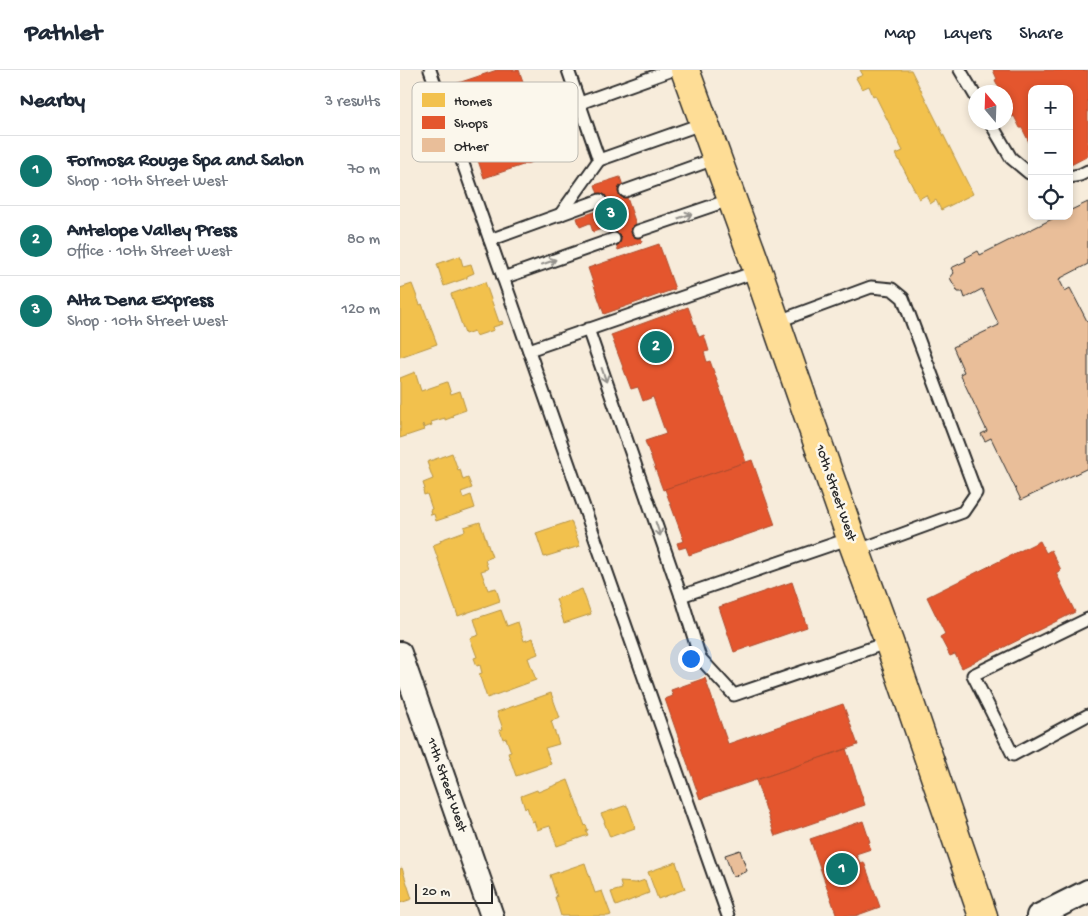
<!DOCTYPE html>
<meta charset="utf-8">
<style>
body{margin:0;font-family:"Gochi Hand",sans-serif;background:#f2f2f3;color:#1f2937}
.controls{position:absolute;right:15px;top:15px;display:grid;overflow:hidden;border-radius:10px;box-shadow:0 2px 8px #0003}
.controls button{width:45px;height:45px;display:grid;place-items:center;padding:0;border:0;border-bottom:1px solid #e0e1e3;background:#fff;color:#1f2937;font:25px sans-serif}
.compass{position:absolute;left:568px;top:15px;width:45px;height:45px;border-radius:50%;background:#fff;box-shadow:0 2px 8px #0003;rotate:341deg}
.scale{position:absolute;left:15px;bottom:12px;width:78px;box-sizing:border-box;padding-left:5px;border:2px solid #2b2b2b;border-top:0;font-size:14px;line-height:18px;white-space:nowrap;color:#2b2b2b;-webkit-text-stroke:4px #fbf7ec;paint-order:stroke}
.you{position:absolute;left:290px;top:588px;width:18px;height:18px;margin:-12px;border:4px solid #fff;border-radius:50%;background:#1a73e8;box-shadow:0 0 0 8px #1a73e833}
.badge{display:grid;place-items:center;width:32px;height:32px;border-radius:50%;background:#0f766e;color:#fff;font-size:16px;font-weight:700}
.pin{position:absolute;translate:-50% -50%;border:2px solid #fff;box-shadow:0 1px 5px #0006}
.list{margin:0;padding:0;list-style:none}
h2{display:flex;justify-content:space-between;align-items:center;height:65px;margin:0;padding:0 20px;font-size:21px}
h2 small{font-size:16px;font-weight:400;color:#747a83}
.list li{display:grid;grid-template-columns:32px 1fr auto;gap:15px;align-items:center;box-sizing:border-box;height:70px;padding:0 20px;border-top:1px solid #e0e1e3}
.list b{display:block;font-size:19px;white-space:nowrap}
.list p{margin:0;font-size:16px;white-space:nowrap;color:#747a83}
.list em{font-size:16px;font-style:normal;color:#747a83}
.icon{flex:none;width:28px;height:28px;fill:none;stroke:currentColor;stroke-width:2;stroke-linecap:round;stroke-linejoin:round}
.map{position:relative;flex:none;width:688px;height:846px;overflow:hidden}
header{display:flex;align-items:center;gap:30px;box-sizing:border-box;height:70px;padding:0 25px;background:#fff;border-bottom:1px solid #e0e1e3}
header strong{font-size:24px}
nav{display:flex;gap:28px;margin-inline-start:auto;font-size:18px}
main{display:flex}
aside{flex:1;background:#fff}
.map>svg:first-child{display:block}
.homes{fill:#f2c14e;stroke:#b69444}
.shops{fill:#e4572e;stroke:#ac4a2d}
.building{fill:#e9be99;stroke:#2b2b2b}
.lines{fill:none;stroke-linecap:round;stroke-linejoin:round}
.lane-casing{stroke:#2b2b2b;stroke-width:15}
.street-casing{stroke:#2b2b2b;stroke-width:26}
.primary-casing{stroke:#2b2b2b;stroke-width:31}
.lane{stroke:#fbf7ec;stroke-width:11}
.street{stroke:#fbf7ec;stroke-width:22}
.primary{stroke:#fedd96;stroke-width:28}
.oneway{stroke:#93918c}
.labels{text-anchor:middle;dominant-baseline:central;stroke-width:5;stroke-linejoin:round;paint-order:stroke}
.street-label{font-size:14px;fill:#2b2b2b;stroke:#fbf7ec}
.key{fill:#fbf7ec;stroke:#bdbab2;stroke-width:1}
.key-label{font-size:14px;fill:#2b2b2b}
</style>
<header>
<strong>Pathlet</strong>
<nav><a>Map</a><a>Layers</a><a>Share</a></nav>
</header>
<main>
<aside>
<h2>Nearby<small>3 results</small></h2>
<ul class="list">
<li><span class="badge">1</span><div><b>Formosa Rouge Spa and Salon</b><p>Shop · 10th Street West</p></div><em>70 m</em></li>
<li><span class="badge">2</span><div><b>Antelope Valley Press</b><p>Office · 10th Street West</p></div><em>80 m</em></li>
<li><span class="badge">3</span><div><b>Alta Dena Express</b><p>Shop · 10th Street West</p></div><em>120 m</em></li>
</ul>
</aside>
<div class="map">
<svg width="688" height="846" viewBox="0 0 688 846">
<rect width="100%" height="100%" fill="#f7ecdb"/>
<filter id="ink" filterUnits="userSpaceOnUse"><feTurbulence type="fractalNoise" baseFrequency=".02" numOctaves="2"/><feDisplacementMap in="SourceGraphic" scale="10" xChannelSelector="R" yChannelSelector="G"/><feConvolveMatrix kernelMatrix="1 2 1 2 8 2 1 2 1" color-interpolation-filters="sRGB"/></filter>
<g filter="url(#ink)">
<g class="homes">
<path d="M460,0H511L573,124L541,140L536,130L530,134L526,125L519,129L496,84L503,81L475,25L473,26L469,16L462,19L456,8L463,5Z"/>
<path d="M60,186L63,196L71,194L74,203L67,206V208L44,216L37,194Z"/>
<path d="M85,212L99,252L102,251L103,254L93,257L94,260L76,266L74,261L65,264L51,224Z"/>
<path d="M12,214L20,235L22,234L37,274L0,287V218Z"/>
<path d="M15,302L21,321L47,312L51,324L60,321L66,340L52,345L53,347L45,350V348L31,352L32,355L24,358L23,354L22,355L24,360L0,368V308Z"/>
<path d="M52,383L58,400L60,399L63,410L68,408L72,418L61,422L63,428L71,425L75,438L36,451L34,444L31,445L30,440L32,439L27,424L24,425L23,420L25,419L23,413L33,409L27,392Z"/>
<path d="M171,451L180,476L144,487L136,463Z"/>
<path d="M80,452L92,487L85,490L88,499L81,501L88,520L96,518L100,531L58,546L33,475L41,472L40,470L65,461L64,457Z"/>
<path d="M182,519L191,544L164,553L156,529Z"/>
<path d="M101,540L107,556L118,552L124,571L133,568L138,584L128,588L136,610L87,628L79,604L82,603L80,595L77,596L74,588L77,587L70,568L79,565L74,549Z"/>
<path d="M151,623L160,648L151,651L159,674L145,678L151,694L116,706L108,683L111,682L106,668L103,669L100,660L103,659L97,642Z"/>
<path d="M168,710L185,756L186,755L188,760L186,761L188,765L157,776L150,756L137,760L134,751L132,752L127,737L125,739L121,726L137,720L138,722Z"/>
<path d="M227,735V737H228L235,756H234L235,758L210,767L204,752H205L201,744Z"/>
<path d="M276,792L285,819L258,829L248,802Z"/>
<path d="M185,793L195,823L202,821L211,845L208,846H161L155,827H157L150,805Z"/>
<path d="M2,798L12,829L0,833V799Z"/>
<path d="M245,810L249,823L216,836L211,822L222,819L220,812L236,813Z"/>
</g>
<g class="shops">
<path d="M97,0H119L145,75L134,79L138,90L84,108L52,15Z"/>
<path d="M593,0H688V86L669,96V19H632V78L622,58H620L614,46L612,47L606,34V22H601L595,10L597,9Z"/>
<path d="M220,107L242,172L218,180L210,156L193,162L190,153L180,157L177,148L203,139L195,115Z"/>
<path d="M259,174L275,219L204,244L188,198Z"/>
<path d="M288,237L299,267L304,265L309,281L304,282L307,292L310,291L346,392L263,420L245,371L266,364L253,327L243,331L238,317L231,319L211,265Z"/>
<path d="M352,390L375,455L289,485L286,477L279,479L277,473L284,471L265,419Z"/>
<path d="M640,471L646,483L651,480L661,500L656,503L675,542L562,598L555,584L550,586L540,567L545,564L527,527Z"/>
<path d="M392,512L407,557L334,582L319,537Z"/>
<path d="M305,608L328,674L443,634L458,675L300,729L265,629L273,626L271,620Z"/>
<path d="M446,679L465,735L375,766L356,710Z"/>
<path d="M463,751L470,772L468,773L471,779L456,784L460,793L464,792L480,837L455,846H437L410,769Z"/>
</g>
<g class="building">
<path d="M688,132V194L659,209L665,221L670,218L687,251L688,250V398L621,430L591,368L585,371L581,364L587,361L560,304L564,302L553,277L599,255L582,219L565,228L563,222H558L550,208L554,203L551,198L566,191L565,188L578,181L580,185L658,146H669V141Z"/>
<path d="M340,780L347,801L333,807L325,785Z"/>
</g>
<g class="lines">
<g class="lane-casing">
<g id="lane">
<path d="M30,0L328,846"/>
<path d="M168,0L199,90L304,53"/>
<path d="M560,0L576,27"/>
<path d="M180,33L272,0"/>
<path d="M590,52L611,88L629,103L632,104"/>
<path d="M669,107L680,105L688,101"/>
<path d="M225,121L317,88"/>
<path d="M160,145L199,90"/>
<path d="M238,161L332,129"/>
<path d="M90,170L200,130"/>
<path d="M103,208L214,169"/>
<path d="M376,252L471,217L492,219L503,228L576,423L563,442L456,481"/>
<path d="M188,259L281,526L300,588L334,625L489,572"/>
<path d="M129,280L358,201"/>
<path d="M281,526L451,468"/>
<path d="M688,549L573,605L613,685L688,645"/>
</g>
</g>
<g class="street-casing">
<g id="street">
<path d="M0,583L92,846"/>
<path d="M638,846L688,821"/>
</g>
</g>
<g class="primary-casing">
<path id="primary" d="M285,0L358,201L451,468L489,572L583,846"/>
</g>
<use href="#lane" class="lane"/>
<use href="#street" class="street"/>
<use href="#primary" class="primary"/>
</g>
<defs><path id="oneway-shaft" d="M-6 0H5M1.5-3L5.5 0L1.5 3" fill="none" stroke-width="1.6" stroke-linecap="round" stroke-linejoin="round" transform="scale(1.25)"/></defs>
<g class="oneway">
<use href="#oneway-shaft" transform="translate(285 146) rotate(-19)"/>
<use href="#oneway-shaft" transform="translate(149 192) rotate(-19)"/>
<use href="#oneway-shaft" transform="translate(204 305) rotate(71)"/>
<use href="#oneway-shaft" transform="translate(258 459) rotate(71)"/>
</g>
</g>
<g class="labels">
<g class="street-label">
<text transform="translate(435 423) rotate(71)">10th Street West</text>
<text transform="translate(46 715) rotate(71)">11th Street West</text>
</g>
</g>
<rect x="12" y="12" width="166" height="80" rx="8" class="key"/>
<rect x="22" y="23" width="23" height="14" fill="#f2c14e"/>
<rect x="22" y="46" width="23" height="13" fill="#e4572e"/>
<rect x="22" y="68" width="23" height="14" fill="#e9be99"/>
<g class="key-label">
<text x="54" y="35">Homes</text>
<text x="54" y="57">Shops</text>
<text x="54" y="80">Other</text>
</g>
</svg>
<div class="controls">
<button>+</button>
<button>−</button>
<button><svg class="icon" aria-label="locate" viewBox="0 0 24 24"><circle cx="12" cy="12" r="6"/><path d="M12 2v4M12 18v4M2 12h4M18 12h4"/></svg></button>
</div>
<svg class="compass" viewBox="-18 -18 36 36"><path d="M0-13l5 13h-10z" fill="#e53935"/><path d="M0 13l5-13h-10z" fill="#747a83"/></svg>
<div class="scale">20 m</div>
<div class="you"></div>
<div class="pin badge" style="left:442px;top:799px">1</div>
<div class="pin badge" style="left:256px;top:277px">2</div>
<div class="pin badge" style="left:211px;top:144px">3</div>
</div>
</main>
